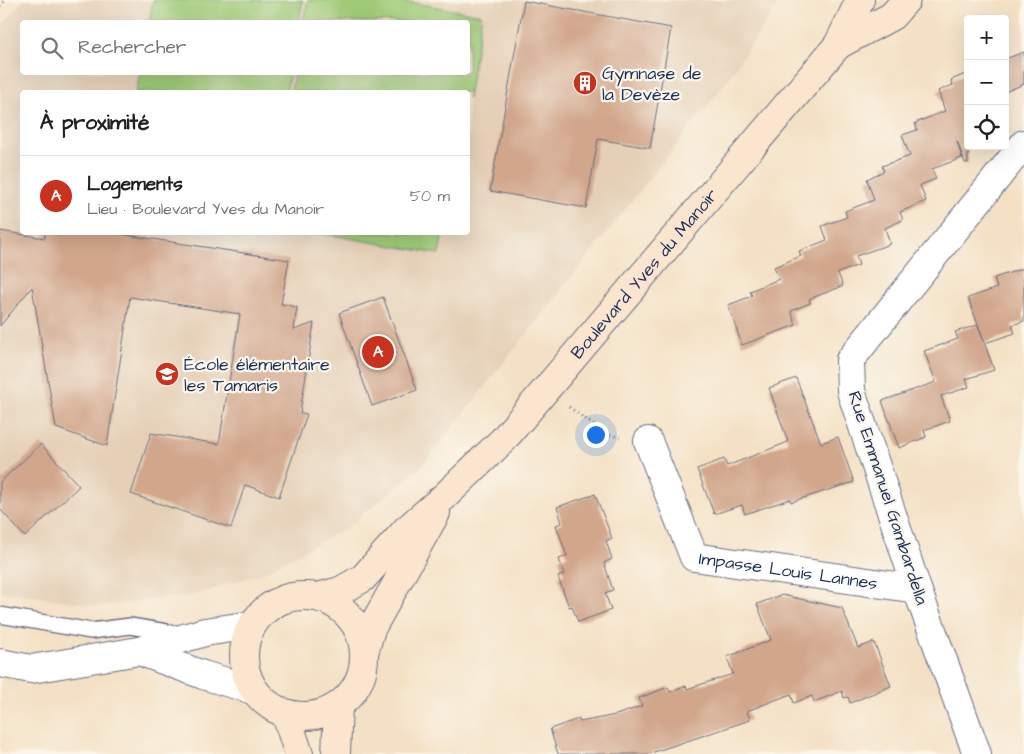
<!DOCTYPE html>
<html lang="fr">
<meta charset="utf-8">
<style>
body{margin:0;font-family:"Architects Daughter",sans-serif;background:#f6f6f6;color:#202124}
.controls{position:absolute;right:15px;top:15px;display:grid;overflow:hidden;border-radius:5px;box-shadow:0 5px 20px #0002}
.controls button{width:45px;height:45px;display:grid;place-items:center;padding:0;border:0;border-bottom:1px solid #e0e0e0;background:#fff;color:#202124;font:25px sans-serif}
.you{position:absolute;left:595px;top:434px;width:18px;height:18px;margin:-12px;border:4px solid #fff;border-radius:50%;background:#1a73e8;box-shadow:0 0 0 8px #1a73e833}
.badge{display:grid;place-items:center;width:32px;height:32px;border-radius:50%;background:#c8321e;color:#fff;font-size:16px;font-weight:700}
.pin{position:absolute;translate:-50% -50%;border:2px solid #fff;box-shadow:0 1px 5px #0006}
.list{margin:0;padding:0;list-style:none}
h2{display:flex;justify-content:space-between;align-items:center;height:65px;margin:0;padding:0 20px;font-size:21px}
h2 small{font-size:16px;font-weight:400;color:#757577}
.list li{display:grid;grid-template-columns:32px 1fr auto;gap:15px;align-items:center;box-sizing:border-box;height:80px;padding:0 20px;border-top:1px solid #e0e0e0}
.list b{display:block;font-size:19px;white-space:nowrap}
.list p{margin:0;font-size:16px;white-space:nowrap;color:#757577}
.list em{font-size:16px;font-style:normal;color:#757577}
.icon{flex:none;width:28px;height:28px;fill:none;stroke:currentColor;stroke-width:2;stroke-linecap:round;stroke-linejoin:round}
.map{position:relative;flex:none;width:1024px;height:754px;overflow:hidden}
.search{position:absolute;background:#fff;box-shadow:0 5px 20px #0002;left:20px;top:20px;width:450px;height:55px;display:flex;align-items:center;gap:12px;box-sizing:border-box;padding:0 18px;border-radius:5px;color:#757577;font-size:19px}
.panel{position:absolute;background:#fff;box-shadow:0 5px 20px #0002;left:20px;top:90px;width:450px;height:145px;border-radius:5px}
.map>svg:first-child{display:block}
.built{fill:#e5d0b7;fill-rule:evenodd}
.green{fill:#9fca77;stroke:#5d7c6a}
.building{fill:#d1a68b}
.lines{fill:none;stroke-linecap:round;stroke-linejoin:round}
.lane-casing{stroke:#676d82;stroke-width:18}
.street-casing{stroke:#676d82;stroke-width:30}
.secondary-casing{stroke:#676d82;stroke-width:30}
.path{stroke:#676d82;stroke-width:3;stroke-dasharray:1 4;stroke-linecap:butt}
.lane{stroke:#fff;stroke-width:15}
.street{stroke:#fff;stroke-width:28}
.secondary{stroke:#fbe5cf;stroke-width:28}
.labels{text-anchor:middle;dominant-baseline:central;stroke-width:4.5;stroke-linejoin:round;paint-order:stroke}
.poi-label{font-size:18px;fill:#1b2f5e;stroke:#fbf7ec;text-anchor:start}
.street-label{font-size:18px;fill:#1b2f5e;stroke:#fbf7ec}
</style>
<div class="map">
<svg width="1024" height="754" viewBox="0 0 1024 754">
<rect width="100%" height="100%" fill="#fbf7ec"/>
<filter id="ink" filterUnits="userSpaceOnUse"><feTurbulence type="fractalNoise" baseFrequency=".02" numOctaves="2"/><feDisplacementMap in="SourceGraphic" scale="10" xChannelSelector="R" yChannelSelector="G"/><feConvolveMatrix kernelMatrix="1 2 1 2 8 2 1 2 1" color-interpolation-filters="sRGB"/></filter>
<filter id="wash" filterUnits="userSpaceOnUse"><feTurbulence type="fractalNoise" baseFrequency=".0096" numOctaves="4" result="noise"/><feDisplacementMap in="SourceGraphic" scale="20" xChannelSelector="R" yChannelSelector="G"/><feGaussianBlur stdDeviation="1.12" result="paint"/><feColorMatrix in="noise" values="0 0 0 0 0 0 0 0 0 0 0 0 0 0 0 0 0 1.4 0 .05"/><feComposite in="paint" operator="in"/></filter>
<g filter="url(#wash)">
<rect width="100%" height="100%" fill="#f4e1c5"/>
<path class="built" d="M24,0H780L727,81L421,467L346,528L262,573L194,595L98,606L0,591V28ZM22,22H468V72H22ZM22,92H468V232H22Z"/>
<g class="green">
<path d="M153,0H303L299,22H149Z"/>
<path d="M308,0H397L482,15L468,98V92H291L294,73L468,72V22H303Z"/>
<path d="M140,72H290V73L286,92H136Z"/>
<path d="M319,233H443L439,254Z"/>
</g>
<g id="blocks">
<g class="building">
<path d="M524,1L671,28L650,148L598,139L586,208L490,191Z"/>
<path d="M1024,52V84L1005,92V59Z"/>
<path d="M968,73V163H965L957,141L962,158L932,169L936,179L920,185L926,201L900,212L903,220L885,228L890,244L856,256L859,265L838,273L843,286L809,299L810,303L791,311L796,325L742,345L728,305L752,296L750,291L779,279L774,267L801,256L799,251L827,240L822,226L847,217L845,211L874,200L867,179L884,171L882,166L910,156L902,135L917,130L915,123L945,111L938,91L953,85L951,80Z"/>
<path d="M0,231L45,238V232H107L289,260L281,304L297,307L294,330L314,323L300,413L307,414L279,497L245,485L231,528L131,494L151,433L219,444L240,314L130,297L107,446L56,428L32,287L0,326Z"/>
<path d="M1024,268V321L1012,325L1015,333L985,343L968,298L997,288L994,278Z"/>
<path d="M383,297L417,390L372,406L339,313Z"/>
<path d="M978,325L994,370L966,379L969,387L941,396L950,421L924,430L926,437L899,448L882,401L936,382L924,351L958,339L955,332Z"/>
<path d="M796,378L821,443L838,437L854,482L791,502L790,499L745,514L742,505L714,514L697,469L724,459L727,466L788,442L769,388Z"/>
<path d="M41,444L79,486L25,537L0,509V482Z"/>
<path d="M595,494L612,538L606,541L612,559L604,563L613,590L605,593L611,610L578,622L572,606L569,607L558,577L564,574L559,559L567,556L556,525L562,523L557,507Z"/>
<path d="M782,595L842,608L858,648L874,642L891,686L850,703L848,697L844,698L842,691L814,702L812,696L794,703L791,694L747,711L750,720L648,754H558L550,729L578,719L580,722L616,715L642,706L639,698L668,687L670,692L686,686L687,689L733,674L727,657L771,640L757,604Z"/>
</g>
</g>
</g>
<g filter="url(#ink)">
<use href="#blocks" fill-opacity="0" stroke="#676d82" stroke-width="1"/>
<g class="lines">
<g class="lane-casing">
<path id="lane" d="M0,615L91,631L130,626L179,634"/>
</g>
<g class="street-casing">
<g id="street">
<path id="s1" d="M648,441L694,557L917,589"/>
<path d="M139,651L203,675L253,690"/>
<path d="M0,663L31,669L139,651L205,632L252,625"/>
<path d="M977,754L917,589L851,391L850,360L1024,144"/>
</g>
</g>
<g class="secondary-casing">
<g id="secondary">
<path d="M838,45L892,16L906,0"/>
<circle cx="304" cy="656" r="60"/>
<path id="s2" d="M317,597L340,591L363,578L406,530L445,496L503,440L838,45L860,0"/>
<path d="M364,653L371,629L436,513"/>
<path d="M286,715L299,754"/>
<path d="M336,754L338,706"/>
</g>
</g>
<g class="path">
<path d="M0,6L5,0"/>
<path d="M569,407L607,435L620,437"/>
</g>
<use href="#lane" class="lane"/>
<use href="#street" class="street"/>
<use href="#secondary" class="secondary"/>
</g>
</g>
<defs>
<g id="building-disc" transform="scale(1.25)"><circle r="9.5" fill="#c8321e" stroke="#fbf7ec"/><path d="M-4-6H4V6H1V3H-1V6H-4ZM-2.5-4.3h1.7v1.8h-1.7ZM.8-4.3h1.7v1.8H.8ZM-2.5-1h1.7V.8h-1.7ZM.8-1h1.7V.8H.8Z" fill="#fff"/></g>
<g id="school-disc" transform="scale(1.25)"><circle r="9.5" fill="#c8321e" stroke="#fbf7ec"/><path d="M0-5L7-2L0 1L-7-2ZM-4 1L0 2.5L4 1V4Q0 6-4 4Z" fill="#fff"/></g>
</defs>
<g fill-rule="evenodd">
<use href="#building-disc" x="585" y="83"/>
<use href="#school-disc" x="167" y="374"/>
</g>
<g class="labels">
<g class="poi-label">
<text x="602" y="73">Gymnase de<tspan x="602" dy="21">la Devèze</tspan></text>
<text x="184" y="364">École élémentaire<tspan x="184" dy="21">les Tamaris</tspan></text>
</g>
<g class="street-label">
<text stroke="none"><textPath href="#s2" startOffset="465">Boulevard Yves du Manoir</textPath></text>
<text transform="translate(888 498) rotate(72)">Rue Emmanuel Gambardella</text>
<text stroke="none"><textPath href="#s1" startOffset="220">Impasse Louis Lannes</textPath></text>
</g>
</g>
</svg>
<div class="controls">
<button>+</button>
<button>−</button>
<button><svg class="icon" aria-label="locate" viewBox="0 0 24 24"><circle cx="12" cy="12" r="6"/><path d="M12 2v4M12 18v4M2 12h4M18 12h4"/></svg></button>
</div>
<div class="you"></div>
<div class="pin badge" style="left:378px;top:352px">A</div>
<div class="search"><svg class="icon" aria-label="search" viewBox="0 0 24 24"><circle cx="10" cy="10" r="6"/><path d="M15 15l6 6"/></svg>Rechercher</div>
<section class="panel">
<h2>À proximité<small></small></h2>
<ul class="list">
<li><span class="badge">A</span><div><b>Logements</b><p>Lieu · Boulevard Yves du Manoir</p></div><em>50 m</em></li>
</ul>
</section>
</div>
